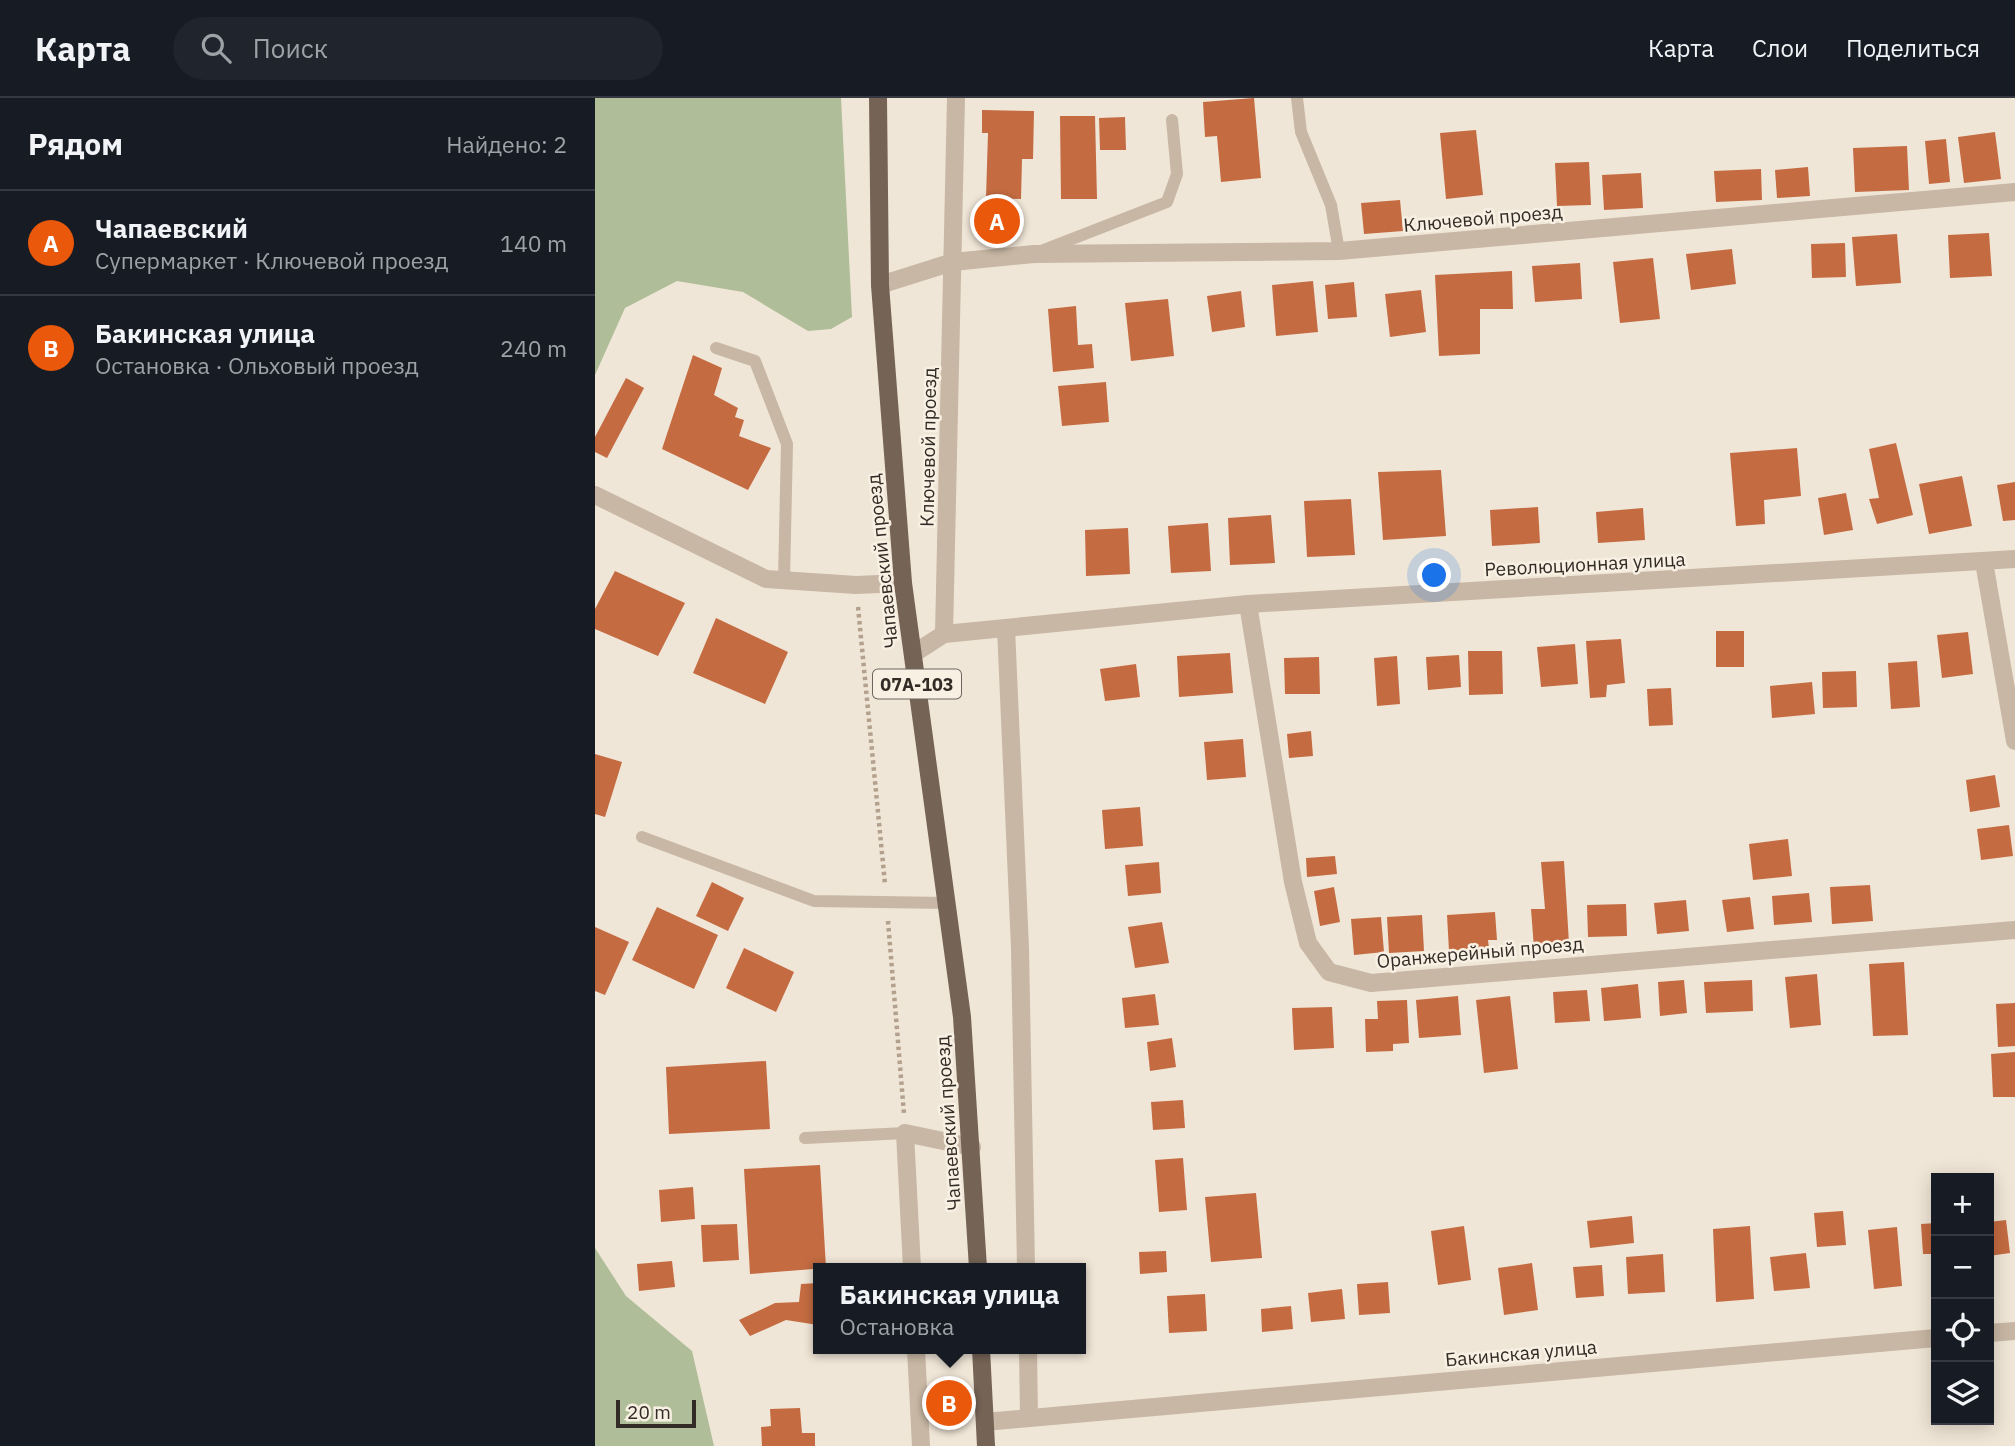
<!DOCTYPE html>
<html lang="ru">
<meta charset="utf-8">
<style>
body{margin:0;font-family:"IBM Plex Sans",sans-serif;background:#20242c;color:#f1f3f6}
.controls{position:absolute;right:21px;bottom:21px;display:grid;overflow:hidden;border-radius:0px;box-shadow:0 4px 18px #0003}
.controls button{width:63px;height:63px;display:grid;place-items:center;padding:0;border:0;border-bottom:2px solid #363941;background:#171b24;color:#f1f3f6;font:35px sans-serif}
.scale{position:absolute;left:21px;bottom:18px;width:80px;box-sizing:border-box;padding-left:7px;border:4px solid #332b25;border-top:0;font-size:19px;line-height:24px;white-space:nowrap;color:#332b25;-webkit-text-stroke:5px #f8f0e3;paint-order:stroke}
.you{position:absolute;left:840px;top:478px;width:24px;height:24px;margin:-18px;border:5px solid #fff;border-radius:50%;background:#1a73e8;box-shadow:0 0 0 10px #1a73e833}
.badge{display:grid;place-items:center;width:46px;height:46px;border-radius:50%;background:#ea580c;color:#fff;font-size:23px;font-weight:700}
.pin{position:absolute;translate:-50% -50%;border:4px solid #fff;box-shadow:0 2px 7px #0006}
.popup{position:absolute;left:218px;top:1165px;width:273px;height:91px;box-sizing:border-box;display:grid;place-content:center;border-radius:0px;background:#171b24;filter:drop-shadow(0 2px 5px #0005);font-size:23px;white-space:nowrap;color:#9ea1a6}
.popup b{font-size:26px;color:#f1f3f6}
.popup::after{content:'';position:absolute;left:50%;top:100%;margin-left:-14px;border:14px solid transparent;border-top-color:#171b24}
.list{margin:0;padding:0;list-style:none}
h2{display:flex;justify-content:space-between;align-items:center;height:91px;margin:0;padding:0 28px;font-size:30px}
h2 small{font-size:23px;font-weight:400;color:#9ea1a6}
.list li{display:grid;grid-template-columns:46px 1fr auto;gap:21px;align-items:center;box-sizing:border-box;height:105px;padding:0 28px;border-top:2px solid #363941}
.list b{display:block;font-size:26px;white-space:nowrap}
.list p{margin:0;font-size:23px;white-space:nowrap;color:#9ea1a6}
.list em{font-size:23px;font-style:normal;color:#9ea1a6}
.icon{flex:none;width:38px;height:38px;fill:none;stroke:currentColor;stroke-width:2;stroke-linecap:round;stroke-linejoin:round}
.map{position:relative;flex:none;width:1420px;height:1348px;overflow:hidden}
header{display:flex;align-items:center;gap:42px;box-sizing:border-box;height:98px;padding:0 35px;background:#171b24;border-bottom:2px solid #363941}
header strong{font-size:33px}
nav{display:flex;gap:38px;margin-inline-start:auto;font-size:24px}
.search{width:490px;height:63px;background:#20242c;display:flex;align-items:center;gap:18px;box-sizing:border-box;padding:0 24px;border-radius:38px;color:#9ea1a6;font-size:26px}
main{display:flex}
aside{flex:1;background:#171b24}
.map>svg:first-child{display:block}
.green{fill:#afbe98}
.building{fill:#c46b41}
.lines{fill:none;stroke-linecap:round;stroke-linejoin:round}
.path{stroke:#b3a18e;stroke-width:4.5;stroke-dasharray:3.5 3.5;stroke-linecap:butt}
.service{stroke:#c8b7a4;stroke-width:12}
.minor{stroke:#c8b7a4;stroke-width:18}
.primary{stroke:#756356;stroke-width:18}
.labels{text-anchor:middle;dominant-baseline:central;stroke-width:5;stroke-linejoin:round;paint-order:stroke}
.shield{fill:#f8f0e3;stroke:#6e665e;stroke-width:2}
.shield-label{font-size:18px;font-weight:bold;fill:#332b25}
.street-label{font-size:19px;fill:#332b25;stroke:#f8f0e3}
</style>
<header>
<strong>Карта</strong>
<div class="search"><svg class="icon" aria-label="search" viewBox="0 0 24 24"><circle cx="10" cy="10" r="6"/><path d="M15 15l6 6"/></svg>Поиск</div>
<nav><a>Карта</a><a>Слои</a><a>Поделиться</a></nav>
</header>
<main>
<aside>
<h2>Рядом<small>Найдено: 2</small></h2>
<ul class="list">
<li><span class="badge">A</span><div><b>Чапаевский</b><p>Супермаркет · Ключевой проезд</p></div><em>140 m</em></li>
<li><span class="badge">B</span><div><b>Бакинская улица</b><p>Остановка · Ольховый проезд</p></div><em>240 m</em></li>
</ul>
</aside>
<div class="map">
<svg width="1420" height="1348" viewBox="0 0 1420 1348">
<rect width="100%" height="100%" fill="#f0e6d7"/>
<g class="green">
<path d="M0,0H246L257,219L236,231L213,233L148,194L82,183L30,210L0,277Z"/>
<path d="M0,1150L31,1198L97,1253L119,1348H0Z"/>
</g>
<g class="building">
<path d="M659,0L666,80L626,84L622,38L610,39L608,4Z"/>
<path d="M387,12L439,13L438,61H427L426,101L391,100L393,35H387Z"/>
<path d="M465,18H500L502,101H466Z"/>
<path d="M530,19L531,52H505L504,20Z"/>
<path d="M881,32L888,97L851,101L845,35Z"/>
<path d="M1400,34L1406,81L1369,85L1363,39Z"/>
<path d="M1351,41L1355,84L1334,86L1330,43Z"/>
<path d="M1312,48L1314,92L1260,94L1258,50Z"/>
<path d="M994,64L996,107L962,108L960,65Z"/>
<path d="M1213,69L1215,98L1182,100L1180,72Z"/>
<path d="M1166,71L1167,102L1121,104L1119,73Z"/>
<path d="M1046,75L1048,110L1009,112L1007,77Z"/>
<path d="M805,102L808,133L769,136L766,105Z"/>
<path d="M1394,135L1397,178L1355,180L1353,137Z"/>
<path d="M1302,136L1306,185L1261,188L1257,139Z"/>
<path d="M1250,145L1251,179L1217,180L1216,146Z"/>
<path d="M1137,151L1141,186L1096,192L1091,156Z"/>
<path d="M1058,160L1065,221L1025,225L1018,164Z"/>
<path d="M985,165L987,201L940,204L937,168Z"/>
<path d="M917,173L918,211H885V256L844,258L840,177Z"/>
<path d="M718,183L723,234L681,238L677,187Z"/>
<path d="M759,184L762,219L733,221L730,187Z"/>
<path d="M826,192L831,234L795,239L790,196Z"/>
<path d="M646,193L650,229L617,234L612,198Z"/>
<path d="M573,201L579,258L536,263L530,205Z"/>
<path d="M481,208L483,247L497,246L499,270L458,274L453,211Z"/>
<path d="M98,257L127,270L119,297L143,310L140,319L149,322L144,338L176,350L153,392L67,351Z"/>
<path d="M31,280L49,290L12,360L0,354V339Z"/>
<path d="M511,284L514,324L467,328L463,288Z"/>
<path d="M1301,345L1318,417L1282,426L1274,401L1284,400L1274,351Z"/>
<path d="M1202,350L1206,398L1169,402L1170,426L1141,428L1135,355Z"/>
<path d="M846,372L851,438L788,442L783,374Z"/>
<path d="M1367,378L1377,428L1334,436L1324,386Z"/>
<path d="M1420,384V422L1408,423L1402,387Z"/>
<path d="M1251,395L1258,432L1229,437L1223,400Z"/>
<path d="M756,401L760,457L712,459L709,403Z"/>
<path d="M943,409L945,445L897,448L895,412Z"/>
<path d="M1048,410L1050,442L1003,445L1001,414Z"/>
<path d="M676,417L680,465L635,467L633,420Z"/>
<path d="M613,425L616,473L576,475L573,428Z"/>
<path d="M533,430L535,476L491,478L490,432Z"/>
<path d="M20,473L90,505L63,558L0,531V511Z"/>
<path d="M121,520L193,554L170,606L98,575Z"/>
<rect x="1121" y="533" width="28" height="36"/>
<path d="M1373,534L1378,576L1347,580L1342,537Z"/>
<path d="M1026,541L1030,585L1012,587L1011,599L995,600L991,543Z"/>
<path d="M980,546L983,586L946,589L942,549Z"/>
<path d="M873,553H907L908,596L874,597Z"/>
<path d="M635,555L638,595L584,599L582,558Z"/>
<path d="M864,557L866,589L833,592L831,559Z"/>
<path d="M802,558L805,606L782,608L779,560Z"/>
<path d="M724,559L725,596H690L689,560Z"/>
<path d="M1322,563L1325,609L1296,611L1293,565Z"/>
<path d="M541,566L545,599L510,603L505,571Z"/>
<path d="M1261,573L1262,609L1228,610L1227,574Z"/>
<path d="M1217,584L1220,616L1177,620L1175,588Z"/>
<path d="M1076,590L1078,627L1054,628L1052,591Z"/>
<path d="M716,633L718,658L694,660L692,636Z"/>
<path d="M648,641L651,679L612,682L609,644Z"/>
<path d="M0,656L27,664L10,719L0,716Z"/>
<path d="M1400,677L1405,709L1375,714L1371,682Z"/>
<path d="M545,709L548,748L510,751L507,712Z"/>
<path d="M1414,727L1418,758L1386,762L1382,731Z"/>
<path d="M1193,741L1197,778L1158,782L1154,746Z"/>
<path d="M740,758L742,776L712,779L711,760Z"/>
<path d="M969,763L974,845L939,850L936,811H950L946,764Z"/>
<path d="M564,764L566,795L533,798L530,767Z"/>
<path d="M117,784L149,800L133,833L101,818Z"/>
<path d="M1275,787L1278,823L1237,826L1235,789Z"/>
<path d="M739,789L745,824L725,828L719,793Z"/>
<path d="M1214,795L1217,824L1179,827L1177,798Z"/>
<path d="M1155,799L1159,831L1132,834L1127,802Z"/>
<path d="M1091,802L1094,833L1062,836L1059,805Z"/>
<path d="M1031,806L1032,838L993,839L992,807Z"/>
<path d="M62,809L123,837L99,891L37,862Z"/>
<path d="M900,814L902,842H893L894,850L854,853L852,817Z"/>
<path d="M827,817L829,853L794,855L792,819Z"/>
<path d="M786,819L789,854L759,857L756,821Z"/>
<path d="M567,824L574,865L540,870L533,829Z"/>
<path d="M0,829L34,844L10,897L0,893Z"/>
<path d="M149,850L199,874L181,914L131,890Z"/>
<path d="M1309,864L1313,937L1278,938L1274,866Z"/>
<path d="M1222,876L1226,927L1195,930L1190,879Z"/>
<path d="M1089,882L1092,915L1065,918L1063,884Z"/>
<path d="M1157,882L1158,913L1111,915L1109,884Z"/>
<path d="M1043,886L1046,920L1009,923L1006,890Z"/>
<path d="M992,892L995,923L960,925L958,894Z"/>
<path d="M560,896L564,927L530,930L527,900Z"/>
<path d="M863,898L866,937L824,940L821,902Z"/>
<path d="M915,898L923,971L889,975L881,902Z"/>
<path d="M812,902L814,945L798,946V953L771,954L770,921H783L782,903Z"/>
<path d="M1420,905V948L1403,949L1401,906Z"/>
<path d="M737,909L739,950L699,952L697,910Z"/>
<path d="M577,940L581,969L555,973L552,944Z"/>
<path d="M1420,954V999H1398L1396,956Z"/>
<path d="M171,963L175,1031L74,1036L71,969Z"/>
<path d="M588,1002L590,1030L558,1032L556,1004Z"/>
<path d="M588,1060L592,1112L564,1114L560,1062Z"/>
<path d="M225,1067L231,1170L155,1176L149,1071Z"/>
<path d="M98,1089L100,1121L66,1124L64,1092Z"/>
<path d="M661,1095L667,1160L616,1164L610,1099Z"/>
<path d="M1248,1113L1251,1147L1222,1149L1219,1115Z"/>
<path d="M1037,1118L1039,1145L995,1150L992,1123Z"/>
<path d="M1411,1122L1415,1155L1394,1158V1124Z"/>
<path d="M1341,1125V1156H1328L1326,1126Z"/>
<path d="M142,1126L144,1162L108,1164L106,1127Z"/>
<path d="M869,1128L876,1182L843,1187L836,1133Z"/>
<path d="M1155,1128L1159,1201L1121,1204L1118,1131Z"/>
<path d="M1302,1129L1307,1188L1279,1191L1273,1132Z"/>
<path d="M571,1153L572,1174L545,1176L544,1154Z"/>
<path d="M1211,1155L1215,1190L1179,1193L1175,1159Z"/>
<path d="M1068,1156L1070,1194L1033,1196L1031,1159Z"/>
<path d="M77,1163L80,1189L44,1193L42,1166Z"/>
<path d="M937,1165L943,1212L909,1217L903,1170Z"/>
<path d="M1007,1167L1009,1198L981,1200L978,1169Z"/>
<path d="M793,1184L795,1215L764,1217L762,1186Z"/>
<path d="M223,1185V1227L191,1222L155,1238L144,1222L180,1205L204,1204L206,1186Z"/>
<path d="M747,1191L750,1221L716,1224L713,1195Z"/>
<path d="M610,1196L612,1233L574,1235L572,1198Z"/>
<path d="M696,1208L698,1231L667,1234L666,1211Z"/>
<path d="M205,1310L207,1335H220V1348H167L166,1329L176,1328L175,1311Z"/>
</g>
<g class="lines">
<g class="path">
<path d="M263,509L290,786"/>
<path d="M293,823L309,1016"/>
</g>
<g class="service">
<path d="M702,0L706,34L736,107L744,153"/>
<path d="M446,153L572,104L582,76L577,22"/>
<path d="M121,250L160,263L192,346L189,482"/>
<path d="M47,739L219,803L352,805"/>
<path d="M210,1040L310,1035"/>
</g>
<g class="minor">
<path d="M285,187L358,164L439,156L744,153L1420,94"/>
<path d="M0,397L171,481L261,487L308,485"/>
<path d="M1389,464L1420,643"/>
<path d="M653,506L698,784L713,845L734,874L776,885L1420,832"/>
<path d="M411,530L425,850L431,1170"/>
<path d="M349,536L361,0"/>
<path d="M318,556L349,536L653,506L1420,461"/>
<path d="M317,1170L310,1035L377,1049"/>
<path d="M1394,1235L1420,1233"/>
<path d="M321,1251L326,1348"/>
<path d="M433,1251L434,1320"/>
<path d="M390,1324L1341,1240"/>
</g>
<g class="primary">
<path d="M283,0L285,187L308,485L367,919L383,1170"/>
<path d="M386,1251L391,1348"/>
</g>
</g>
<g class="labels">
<rect class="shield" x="278" y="571.5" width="88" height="29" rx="5"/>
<g class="shield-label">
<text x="322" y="586">07А-103</text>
</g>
<g class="street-label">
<text transform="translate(888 120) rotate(-5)">Ключевой проезд</text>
<text transform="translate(333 349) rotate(-89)">Ключевой проезд</text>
<text transform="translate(287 463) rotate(-96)">Чапаевский проезд</text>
<text transform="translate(990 466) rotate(-3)">Революционная улица</text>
<text transform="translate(885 854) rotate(-5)">Оранжерейный проезд</text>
<text transform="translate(353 1025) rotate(-94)">Чапаевский проезд</text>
<text transform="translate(926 1255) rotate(-5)">Бакинская улица</text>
</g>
</g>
</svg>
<div class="controls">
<button>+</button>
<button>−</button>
<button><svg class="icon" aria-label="locate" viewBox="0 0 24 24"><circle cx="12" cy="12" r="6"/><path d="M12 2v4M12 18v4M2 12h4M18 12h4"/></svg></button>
<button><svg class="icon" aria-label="layers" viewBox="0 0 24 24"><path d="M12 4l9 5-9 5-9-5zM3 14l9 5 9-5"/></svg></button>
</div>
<div class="scale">20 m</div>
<div class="you"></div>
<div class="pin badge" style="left:402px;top:123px">A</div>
<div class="pin badge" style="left:354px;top:1305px">B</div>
<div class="popup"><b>Бакинская улица</b>Остановка</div>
</div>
</main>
